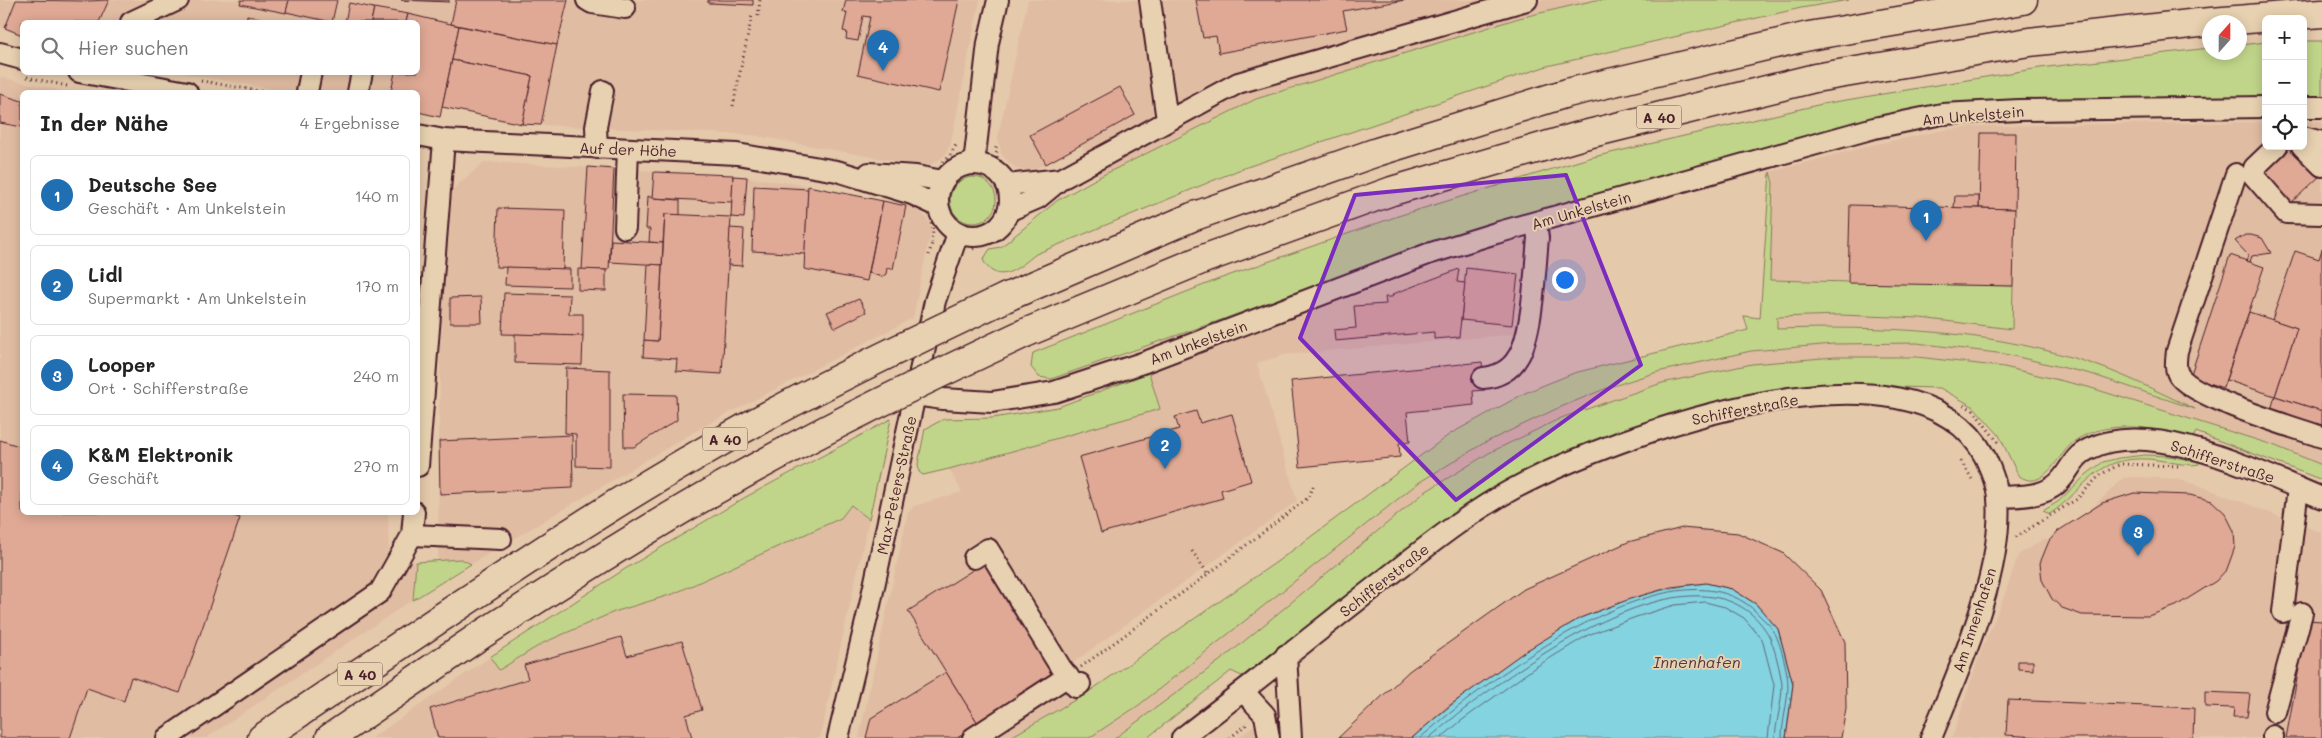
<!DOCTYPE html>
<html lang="de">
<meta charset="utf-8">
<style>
body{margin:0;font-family:Mali,sans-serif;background:#f6f6f6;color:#222}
.controls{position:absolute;right:15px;top:15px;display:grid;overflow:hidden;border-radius:8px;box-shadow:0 2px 12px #0003}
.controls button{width:45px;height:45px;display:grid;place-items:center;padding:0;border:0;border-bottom:1px solid #e0e0e0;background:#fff;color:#222;font:25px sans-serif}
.compass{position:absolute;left:2202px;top:15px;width:45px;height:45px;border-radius:50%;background:#fff;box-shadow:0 2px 12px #0003;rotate:21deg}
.you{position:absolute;left:1564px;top:279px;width:18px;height:18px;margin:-12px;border:4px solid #fff;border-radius:50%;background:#1a73e8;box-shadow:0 0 0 8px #1a73e833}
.badge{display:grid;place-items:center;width:32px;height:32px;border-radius:50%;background:#1f6fb2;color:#fff;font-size:16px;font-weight:700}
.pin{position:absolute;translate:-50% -41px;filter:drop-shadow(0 1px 2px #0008)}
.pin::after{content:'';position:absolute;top:26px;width:18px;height:15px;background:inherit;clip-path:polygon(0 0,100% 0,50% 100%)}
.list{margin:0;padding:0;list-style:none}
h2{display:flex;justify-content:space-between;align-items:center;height:65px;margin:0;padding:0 20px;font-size:21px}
h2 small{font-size:16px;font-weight:400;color:#767676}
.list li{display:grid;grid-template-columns:32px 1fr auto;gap:15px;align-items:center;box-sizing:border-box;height:80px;margin:0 10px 10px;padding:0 10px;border:1px solid #e0e0e0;border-radius:8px}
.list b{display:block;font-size:19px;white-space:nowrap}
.list p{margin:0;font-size:16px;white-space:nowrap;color:#767676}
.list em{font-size:16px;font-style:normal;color:#767676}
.icon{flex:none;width:28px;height:28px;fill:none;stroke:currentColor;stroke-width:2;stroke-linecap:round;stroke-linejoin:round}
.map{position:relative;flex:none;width:2322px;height:738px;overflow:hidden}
.search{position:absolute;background:#fff;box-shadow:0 2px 12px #0003;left:20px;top:20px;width:400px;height:55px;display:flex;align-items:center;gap:12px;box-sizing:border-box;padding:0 18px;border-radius:8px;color:#767676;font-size:19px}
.panel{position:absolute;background:#fff;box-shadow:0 2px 12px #0003;left:20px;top:90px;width:400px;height:425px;border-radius:8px}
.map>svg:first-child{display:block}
.built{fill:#e0bca2}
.green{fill:#c1d58a;stroke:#867a5a}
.water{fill:#84d3e1;stroke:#6d8b98}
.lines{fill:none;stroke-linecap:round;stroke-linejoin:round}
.shore{stroke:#616774;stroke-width:1}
.building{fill:#dfa995;stroke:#4a1f2b}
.minor-casing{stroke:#4a1f2b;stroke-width:24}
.highway-casing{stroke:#4a1f2b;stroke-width:31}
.path{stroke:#4a1f2b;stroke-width:3;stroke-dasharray:1 4;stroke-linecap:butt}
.minor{stroke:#e7d1b0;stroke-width:20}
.highway{stroke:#e7d1b0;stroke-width:28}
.highway-bridge-casing{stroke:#4a1f2b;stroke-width:31;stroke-linecap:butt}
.highway-bridge{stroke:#e7d1b0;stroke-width:28}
.marked{fill:#7b2cbf;fill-opacity:0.2;stroke:#7b2cbf;stroke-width:4;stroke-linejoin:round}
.labels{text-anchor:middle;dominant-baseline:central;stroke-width:4;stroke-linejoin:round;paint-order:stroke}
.shield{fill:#e7d1b0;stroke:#795453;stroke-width:1}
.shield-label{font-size:14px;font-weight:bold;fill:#4a1f2b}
.street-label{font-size:15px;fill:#4a1f2b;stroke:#e7d1b0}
.water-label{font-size:16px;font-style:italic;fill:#533a46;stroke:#e7d1b0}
</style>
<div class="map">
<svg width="2322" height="738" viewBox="0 0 2322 738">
<rect width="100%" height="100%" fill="#e5c9ab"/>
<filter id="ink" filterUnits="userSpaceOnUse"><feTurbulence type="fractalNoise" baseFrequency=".02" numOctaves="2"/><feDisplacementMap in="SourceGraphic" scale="10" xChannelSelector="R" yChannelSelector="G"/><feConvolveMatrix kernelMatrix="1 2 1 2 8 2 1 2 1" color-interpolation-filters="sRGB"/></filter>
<g filter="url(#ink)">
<g class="built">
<path d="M0,0H980L950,146L943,157L927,167L752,135L522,124L442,107L440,117L418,112V92H289L180,73L418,72V22H22V35L0,27Z"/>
<path d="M1028,0H1596L1519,18L1256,99L1099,177L1081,145L1046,164L1028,171L1017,169L1007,161L1001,153L998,137Z"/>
<path d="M0,77L66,92H22V512L388,513L389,561L416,562L412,600L206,738H0Z"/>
<path d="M2322,121V465L2273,445L2088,387L2004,367L1917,357H1835L1752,364L1662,383L1561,418L1489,453L1425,492L1225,657L1150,714L1115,738H1089L1139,705L1418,483L1484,443L1556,409L1607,388L1657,372L1751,351L1834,344L1917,343L2005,354L2091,374L2188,406L2125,377L2078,359L2010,342L1922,330L1840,327L1776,329L1777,317L1840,315L1920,318L2012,329L2013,286L1770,280L1773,183L1770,172L1872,145L1944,130L1981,126L2266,122V146H2303V122Z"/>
<path d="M484,162L733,175L808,186L912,207L921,212L928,220L931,229L913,318L704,426L471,564L461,559L438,560L440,353L450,192Z"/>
<path d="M1530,236L1518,334L1284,355L1257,363L1297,501L1067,667L1087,693L1009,738H859L908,513L914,506L962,492L949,469L1160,409L1149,373L1471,252Z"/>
<path d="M2135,477L2176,479L2198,485L2322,533V738H1952L1980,654L2005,594L2018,555L2044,539L2049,541L2058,531L2088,512L2123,478Z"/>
<path d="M852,505L869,519L820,738H372L490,657L499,670L543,643L614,612L673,594L841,518Z"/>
<path d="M1273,710L1276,716L1278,738H1238Z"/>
</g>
<g class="green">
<path d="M1596,0H1849L1801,8L1547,66L1241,169L1036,254C1019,267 998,288 983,260L990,249L1001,247L1058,200L1099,177L1256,99L1519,18Z"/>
<rect x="2303" y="41" width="19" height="55"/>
<path d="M2266,42V96L1942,105L1869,118L1435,241L1221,320L1051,379L1039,377L1031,367L1033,353L1219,279L1401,215L1589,158L1822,104L2040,68L2209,48L2210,52H2240V45Z"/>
<path d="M1770,172L1773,183L1770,280L2013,286L2012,329L1920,318L1840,315L1777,317V329C1878,326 1979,329 2077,359C2118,371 2156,391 2195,409L2091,374L2005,354L1917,343L1834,344L1751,351L1657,372L1607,388L1556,409L1484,443L1418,483L1139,705L1089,738H1009L1087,693L1278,561L1450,434L1527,392L1574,373L1748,330L1744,316L1760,318Z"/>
<circle cx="973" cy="200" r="23"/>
<path d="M1835,357H1917L2004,367L2088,387L2273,445L2322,465V480L2196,432L2192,439C2156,428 2111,418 2076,440C2058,452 2044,495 2018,475L1999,435L1974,407L1940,388L1852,386L1789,390L1720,402L1640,425L1569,453L1246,678L1231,671L1147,738H1115L1225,657L1425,492L1489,453L1561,418L1662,383L1752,364Z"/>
<path d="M1149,373L1160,409L949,469L923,475L919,472L918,464L925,429L944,419L993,418L1058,407Z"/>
<path d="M891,419L869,519L851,505L841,518L673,594L614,612L543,643L499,670L490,657L625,569L744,498Z"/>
<path d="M2145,455L2169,456L2199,462V464C2188,467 2163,460 2149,459C2095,456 2088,487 2050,514L2043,511L2059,501L2087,474L2103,462L2119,458Z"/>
<path d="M461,559L471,564L413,600L416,562Z"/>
</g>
<path class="water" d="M1706,583L1732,589L1756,604L1778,629L1793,684L1786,738H1412C1463,694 1519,651 1579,619C1617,599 1663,588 1706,583Z"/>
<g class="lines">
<g class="shore">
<path d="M1420,738C1484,683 1682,528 1760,616C1765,621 1770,625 1773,630C1780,640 1788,673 1788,685C1788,703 1782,721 1782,738"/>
<path d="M1429,738C1492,684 1701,523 1768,634C1774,644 1781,674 1782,685C1782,703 1776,721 1775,738"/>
<path d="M1441,738L1461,721L1534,668L1588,635L1636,617L1675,605L1705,602L1725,607L1744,618L1762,639L1774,685L1768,738"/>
</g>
</g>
<g class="building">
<path d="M16,0L87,1L109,0L99,22H22V35L5,28Z"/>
<path d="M241,0H289L286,13L240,4Z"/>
<path d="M289,0H337L332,22L286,12Z"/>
<path d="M401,0H449V2Z"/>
<path d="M456,0H568L557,45L451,24Z"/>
<path d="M708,0H753V5L708,3Z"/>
<path d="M846,0H959L939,92L858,74L870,17L863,16L858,41L846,39L847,32L843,31L847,13L843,12Z"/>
<path d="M1196,0H1405L1343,11L1347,29L1219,53L1216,36L1203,38Z"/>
<path d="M349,3L374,8L371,22H345Z"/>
<path d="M374,8L408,14L406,22H371Z"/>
<path d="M408,14L459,26L440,117L418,112V92H391L395,72H418V22H406Z"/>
<path d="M247,15L275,22H246Z"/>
<path d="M459,26L557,45L541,125L522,124L532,76L452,60Z"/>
<path d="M452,60L532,76L522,124L442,107Z"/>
<path d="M1120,87L1135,115L1046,164L1030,135Z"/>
<path d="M0,94L22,101V127L0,123Z"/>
<path d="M1981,133H2016L2015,209L1979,208Z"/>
<path d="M2293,146L2321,175L2291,203L2264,173Z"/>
<path d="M588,167L614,169L609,270H582Z"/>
<path d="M654,172L733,175L732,202L652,198Z"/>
<path d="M733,176L747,177L744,218L731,217Z"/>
<path d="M754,186L808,189L805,254L752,251Z"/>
<path d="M808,186L883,201L867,281L804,269Z"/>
<path d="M648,196L652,198L680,200V215L665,214L663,243L649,242L650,229H646Z"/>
<path d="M1955,196H1979V208H1954Z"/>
<path d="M883,201L906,206L893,269L887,268L886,274L882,277L869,273Z"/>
<path d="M1850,205L2015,209L2013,286L1848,283Z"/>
<path d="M498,208L565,210L563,269L496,267Z"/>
<path d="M665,214L731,217L722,374L676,371L677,359L643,357L644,340L658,341Z"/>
<path d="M730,228L744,229L742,266L728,265Z"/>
<path d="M2245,235H2251L2262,238L2271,253L2252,256L2250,262L2246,261L2248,255L2235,241Z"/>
<path d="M611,240L663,243L662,265L610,262Z"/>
<path d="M2322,249V411L2275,396L2297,328L2272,320L2295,251L2319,259Z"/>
<path d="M2230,255L2264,267L2223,388L2190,377Z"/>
<path d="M648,264L662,265L658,341L644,340Z"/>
<path d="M506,267L570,269V287L505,285Z"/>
<path d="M1466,268L1518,274L1512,325L1461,320Z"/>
<path d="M578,269L606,270V291L578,290Z"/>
<path d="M1459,269L1457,282L1465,283L1459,337L1434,339V332L1335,341L1334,330L1356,328L1354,306L1386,304L1385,297H1392L1393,294Z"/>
<path d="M504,293L570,295L569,314H583V336L502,334Z"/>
<path d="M481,297L482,323H450V298Z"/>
<path d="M859,299L866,312L835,328L827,312Z"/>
<path d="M2249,312L2297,328L2275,396L2226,380Z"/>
<path d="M515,334L583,336L582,365L515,363Z"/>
<path d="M1482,362L1485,390L1473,391L1474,405L1407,412L1410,442L1399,443L1400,457L1300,467L1291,381Z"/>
<path d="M566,368L610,370V467L576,466V434L565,433Z"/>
<path d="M623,394L676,395L677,420L634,447H624Z"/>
<path d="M2275,396L2322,411V427L2271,410Z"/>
<path d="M1196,411L1200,423L1232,414L1251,481L1221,490L1223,498L1101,533L1079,457L1179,429L1175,417Z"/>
<path d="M572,435L573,488L440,494L439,441Z"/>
<path d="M0,440L22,447V512H222L240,518L180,693L131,677L124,701L87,688L70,738H0Z"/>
<path d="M2134,493L2190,495L2212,501L2225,513L2234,531L2235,547L2227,569L2216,581L2176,606L2148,616L2082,615L2062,608L2052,599L2042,580L2040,563L2049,541L2058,531L2102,503Z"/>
<path d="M1682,528L1738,533L1783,553L1821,590L1845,642L1846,708L1841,738H1786L1793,684L1778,629L1756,604L1732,589L1706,583L1671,587L1630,599L1580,618L1524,652L1449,706L1412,738H1338L1409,671L1524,589L1628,542Z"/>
<path d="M990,559L1060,673L979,725L908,611Z"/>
<path d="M2308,620L2322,621V738H2286Z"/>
<path d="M621,637L627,656L682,641L702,710L686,715L692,738H438L430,709L528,679L524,665Z"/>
<path d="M2018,661H2033V670L2018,669Z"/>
<path d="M946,672L979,725L957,738H866L871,718Z"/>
<path d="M2205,692L2250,694L2247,717H2233L2234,708L2205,707Z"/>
<path d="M2008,700L2194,708L2193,738H2051L2006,735Z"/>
</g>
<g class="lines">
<g class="minor-casing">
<g id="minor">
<path d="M587,0L592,3L625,8"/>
<path d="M1150,0L1167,120"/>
<path d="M131,22L178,0"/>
<path d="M0,53L22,59"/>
<path d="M79,72L187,92"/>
<path d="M307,92L311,72"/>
<path d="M358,92L362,72"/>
<path d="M2303,107H2322"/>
<path d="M418,135L444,140L737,154L837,171L912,194L938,206"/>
<path d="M2303,137L2322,142"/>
<path d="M2277,146L2254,168L2253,175L2286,213L2322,214"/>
<path d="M2302,146L2322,166"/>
<path d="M597,148L596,127L603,91"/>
<path d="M974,164L988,43L998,0"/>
<circle cx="974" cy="200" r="36"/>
<path d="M869,173L916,176L943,181"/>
<path d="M2236,174L2177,351C2176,360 2174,370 2180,377C2198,399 2293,427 2322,437"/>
<path d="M1007,185L1061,179"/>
<path d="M1008,211L1038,198L1061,179L1238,83L1527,0"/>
<path d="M625,228L628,149"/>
<path d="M1483,378C1497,377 1511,370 1518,357C1533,334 1535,268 1538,238L1536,223"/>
<path d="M915,395L943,399L992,402L1054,392L1145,362L1428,254L1496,233L1874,128L1942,114L2019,110L2266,107"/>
<path d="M418,466L444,140"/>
<path d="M1998,497C2022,496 2049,498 2064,476C2072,465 2076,455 2089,449C2152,417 2263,474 2322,498"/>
<path d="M412,535L501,539"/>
<path d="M974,558L988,549L1061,668L1076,687L1080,684"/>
<path d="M2283,612L2298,488"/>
<path d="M1286,655L1291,738"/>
<path d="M1243,691L1265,715L1269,738"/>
<path d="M2275,712L2302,613"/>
<path d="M167,738L380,592L412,535L414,512"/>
<path d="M838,738L870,605L935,301L958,233"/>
<path d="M973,738L1068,676"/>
<path d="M1182,738C1249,687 1314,634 1380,583C1424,549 1466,514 1515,488C1613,436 1916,323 1985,457C1991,470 1997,484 1998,498C2004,573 1959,669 1931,738"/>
<path d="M2273,738V736"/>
</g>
</g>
<g class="highway-casing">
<g id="highway">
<path d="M1007,297L1192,217L1377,152L1567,93L1809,36L2023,0"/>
<path d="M1025,333L1206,258L1392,191L1580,136L1815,78L2029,42L2199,23L2322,13"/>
<path d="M262,738L457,607"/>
<path d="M330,738L478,637"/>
</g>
</g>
<g class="path">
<path d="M758,16L760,0"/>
<path d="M27,77L67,86"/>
<path d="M201,81L265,92"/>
<path d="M733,106L752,15"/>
<path d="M996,147L997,157L1006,167"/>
<path d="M943,162L949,157L956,145"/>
<path d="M931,223L933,229L932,243"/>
<path d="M973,249C985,241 998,240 1008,229"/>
<path d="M929,255L932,243"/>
<path d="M1964,405L1973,410L1998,442"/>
<path d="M1961,461L1973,481"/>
<path d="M2016,537L2077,499L2100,475L2120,464L2180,466"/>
<path d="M1192,551L1208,574"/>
<path d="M1081,667L1219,566L1308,498L1314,485"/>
<path d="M1230,738L1247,724"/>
</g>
<use href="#minor" class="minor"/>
<use href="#highway" class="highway"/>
<g class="highway-bridge-casing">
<g id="highway-bridge">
<path d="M457,607C541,551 625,496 713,446C809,391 908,344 1007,297"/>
<path d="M478,637C562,583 647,528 735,479C829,426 927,379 1025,333"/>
</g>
</g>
<use href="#highway-bridge" class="highway-bridge"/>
</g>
</g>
<path class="marked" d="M1566,175L1641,365L1456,500L1300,338L1355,195Z"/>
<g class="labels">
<g class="shield">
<rect x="1636.5" y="105.5" width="45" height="23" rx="4"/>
<rect x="702.5" y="427.5" width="45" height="23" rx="4"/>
<rect x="337.5" y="662.5" width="45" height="23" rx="4"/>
</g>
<g class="shield-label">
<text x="1659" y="117">A 40</text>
<text x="725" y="439">A 40</text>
<text x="360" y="674">A 40</text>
</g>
<g class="street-label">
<text transform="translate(1973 115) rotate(-5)">Am Unkelstein</text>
<text transform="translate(628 149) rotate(2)">Auf der Höhe</text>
<text transform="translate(1581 210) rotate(-16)">Am Unkelstein</text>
<text transform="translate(1198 342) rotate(-20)">Am Unkelstein</text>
<text transform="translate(1745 409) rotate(-11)">Schifferstraße</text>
<text transform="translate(2223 461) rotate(18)">Schifferstraße</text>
<text transform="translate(896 485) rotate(-78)">Max-Peters-Straße</text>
<text transform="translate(1384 580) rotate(-38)">Schifferstraße</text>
<text transform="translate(1974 620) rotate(-72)">Am Innenhafen</text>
</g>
<g class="water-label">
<text x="1697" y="661">Innenhafen</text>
</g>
</g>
</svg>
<div class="controls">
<button>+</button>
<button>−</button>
<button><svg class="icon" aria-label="locate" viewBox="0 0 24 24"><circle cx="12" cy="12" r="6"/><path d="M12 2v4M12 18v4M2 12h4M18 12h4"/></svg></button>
</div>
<svg class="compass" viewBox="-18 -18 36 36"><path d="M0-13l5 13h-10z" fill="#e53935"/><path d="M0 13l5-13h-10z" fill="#767676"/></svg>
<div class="you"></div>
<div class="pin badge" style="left:1926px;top:241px">1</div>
<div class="pin badge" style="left:1165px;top:469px">2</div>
<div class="pin badge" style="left:2138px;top:556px">3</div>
<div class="pin badge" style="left:883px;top:71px">4</div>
<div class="search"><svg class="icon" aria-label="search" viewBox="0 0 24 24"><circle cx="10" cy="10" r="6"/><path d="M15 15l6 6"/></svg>Hier suchen</div>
<section class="panel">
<h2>In der Nähe<small>4 Ergebnisse</small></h2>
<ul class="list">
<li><span class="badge">1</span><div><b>Deutsche See</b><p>Geschäft · Am Unkelstein</p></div><em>140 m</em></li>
<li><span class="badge">2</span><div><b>Lidl</b><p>Supermarkt · Am Unkelstein</p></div><em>170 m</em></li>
<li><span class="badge">3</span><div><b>Looper</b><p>Ort · Schifferstraße</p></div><em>240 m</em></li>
<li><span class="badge">4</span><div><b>K&amp;M Elektronik</b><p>Geschäft</p></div><em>270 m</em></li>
</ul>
</section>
</div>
